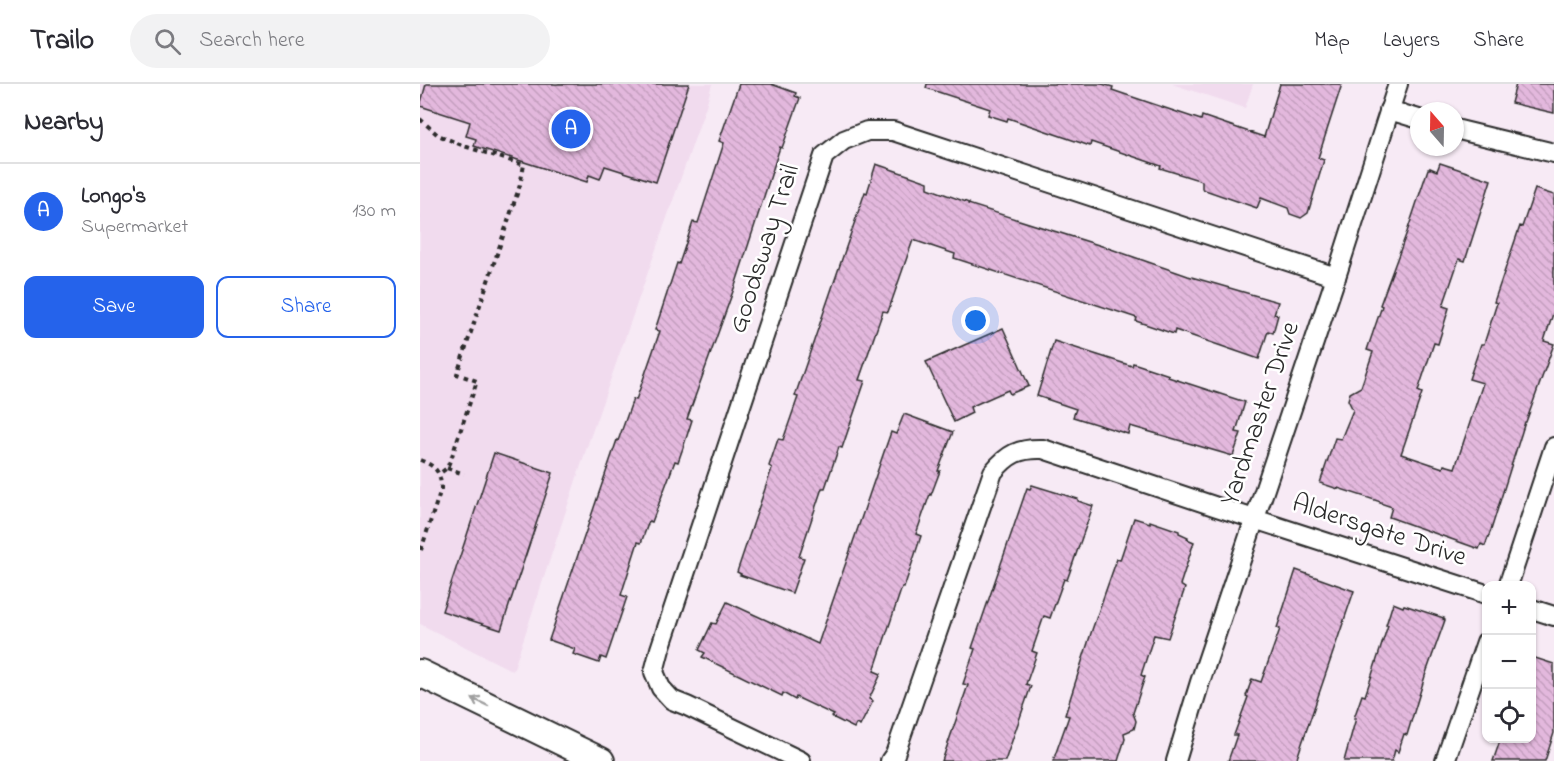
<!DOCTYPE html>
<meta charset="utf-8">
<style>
body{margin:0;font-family:"Indie Flower",sans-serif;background:#f2f2f3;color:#2b2b33}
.controls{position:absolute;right:18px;bottom:18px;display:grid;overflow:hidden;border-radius:12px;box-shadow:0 2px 4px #0004}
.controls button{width:54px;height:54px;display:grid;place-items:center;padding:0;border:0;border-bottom:2px solid #e1e1e2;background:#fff;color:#2b2b33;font:30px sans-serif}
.compass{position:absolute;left:990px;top:18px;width:54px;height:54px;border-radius:50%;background:#fff;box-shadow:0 2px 4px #0004;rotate:340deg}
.you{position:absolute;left:556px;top:237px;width:21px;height:21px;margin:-15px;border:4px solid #fff;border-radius:50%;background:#1a73e8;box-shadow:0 0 0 9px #1a73e833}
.badge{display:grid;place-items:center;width:39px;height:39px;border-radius:50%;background:#2563eb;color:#fff;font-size:20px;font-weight:700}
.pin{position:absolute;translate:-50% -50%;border:3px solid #fff;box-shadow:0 2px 6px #0006}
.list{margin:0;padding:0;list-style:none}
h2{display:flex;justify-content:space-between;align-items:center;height:78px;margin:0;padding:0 24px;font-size:26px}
h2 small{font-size:20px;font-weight:400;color:#7c7c81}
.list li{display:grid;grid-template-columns:39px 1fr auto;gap:18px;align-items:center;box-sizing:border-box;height:96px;padding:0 24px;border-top:2px solid #e1e1e2}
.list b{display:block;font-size:22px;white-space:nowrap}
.list p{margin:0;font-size:20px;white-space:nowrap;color:#7c7c81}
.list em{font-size:20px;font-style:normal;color:#7c7c81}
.actions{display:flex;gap:12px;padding:18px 24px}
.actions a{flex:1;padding:14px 0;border:2px solid #2563eb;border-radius:12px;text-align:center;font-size:21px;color:#2563eb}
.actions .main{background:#2563eb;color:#fff}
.icon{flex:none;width:33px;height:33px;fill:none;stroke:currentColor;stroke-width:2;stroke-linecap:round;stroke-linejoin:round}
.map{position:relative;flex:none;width:1134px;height:677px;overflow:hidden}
header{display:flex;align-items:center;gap:36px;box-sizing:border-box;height:84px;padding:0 30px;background:#fff;border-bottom:2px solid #e1e1e2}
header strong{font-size:28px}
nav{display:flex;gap:33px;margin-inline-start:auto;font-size:21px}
.search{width:420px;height:54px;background:#f2f2f3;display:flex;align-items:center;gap:15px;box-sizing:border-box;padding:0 21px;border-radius:33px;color:#7c7c81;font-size:22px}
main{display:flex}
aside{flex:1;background:#fff}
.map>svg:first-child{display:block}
.built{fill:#f1dbee}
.building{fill:url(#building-back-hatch);stroke:#2b2b2b;stroke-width:1.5}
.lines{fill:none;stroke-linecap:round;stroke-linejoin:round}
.street-casing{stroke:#2b2b2b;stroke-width:22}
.secondary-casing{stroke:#2b2b2b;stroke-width:30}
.path{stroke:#2b2b2b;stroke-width:4;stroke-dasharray:4.5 4.5;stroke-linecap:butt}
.street{stroke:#fff;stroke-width:18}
.secondary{stroke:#fff;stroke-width:26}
.oneway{stroke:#a0a0a0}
.labels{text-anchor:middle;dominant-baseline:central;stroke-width:5;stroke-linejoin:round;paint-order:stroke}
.street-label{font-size:27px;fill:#2b2b2b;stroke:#fff}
</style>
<header>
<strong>Trailo</strong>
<div class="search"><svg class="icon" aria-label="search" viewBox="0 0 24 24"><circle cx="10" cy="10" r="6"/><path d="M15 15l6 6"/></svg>Search here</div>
<nav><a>Map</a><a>Layers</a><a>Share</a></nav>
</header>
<main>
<aside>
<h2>Nearby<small></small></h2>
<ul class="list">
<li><span class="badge">A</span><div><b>Longo's</b><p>Supermarket</p></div><em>130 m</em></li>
</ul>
<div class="actions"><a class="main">Save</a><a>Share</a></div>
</aside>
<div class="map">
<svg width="1134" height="677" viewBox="0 0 1134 677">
<defs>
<pattern id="building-back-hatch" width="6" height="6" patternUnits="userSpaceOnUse" patternTransform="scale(1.5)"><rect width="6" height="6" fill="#e3b8dd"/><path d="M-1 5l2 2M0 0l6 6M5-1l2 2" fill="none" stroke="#c39ebe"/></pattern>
</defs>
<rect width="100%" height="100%" fill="#f7eaf5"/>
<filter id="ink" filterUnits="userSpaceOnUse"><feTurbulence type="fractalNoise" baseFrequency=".0167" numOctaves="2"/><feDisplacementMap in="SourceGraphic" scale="12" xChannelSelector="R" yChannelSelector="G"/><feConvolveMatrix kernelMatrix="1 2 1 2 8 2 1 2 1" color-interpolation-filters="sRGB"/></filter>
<g filter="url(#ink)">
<g class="built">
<path d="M0,0H292L286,22L169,357L93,587L0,540Z"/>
<path d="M752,0H833L825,24Z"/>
</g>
<g class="building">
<path d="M6,0H269L236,98L185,82L180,95L169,91L167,98L54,62L56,55L46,52L50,38L0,22Z"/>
<path d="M319,0H351L376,9L375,12L380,14L362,64L360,63L316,199L267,335L272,336L264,361L258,378L255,377L232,438L229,437L221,459L218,458L201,511L207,513L186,575L181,573L179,579L153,570L155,565L129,556L197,356L198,357L213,315L216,316L240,247L235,246L257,179L259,180L273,138L278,139L304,59L299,57Z"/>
<path d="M507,0H682L693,3L692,6L751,26L781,36L782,32L844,53L860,0H922L898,74L904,76L888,129L881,134L870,130L868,124L841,114L837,124L782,105V97L740,84L741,82L671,58L670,62L588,34L587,37L568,31L570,25L506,4Z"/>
<path d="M1096,0H1134V29L1091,19Z"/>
<path d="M1020,79L1071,96L1045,177L1039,175L1023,222L1029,224L1018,260L1014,259L998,307L1002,309L981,370L1023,384L1024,381L1035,384L1063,299L1049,295L1061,260H1064L1077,219L1074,218L1100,142L1102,143L1115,105L1134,111V227L1124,257L1134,260L1106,338H1105L1071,446L1065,462L1061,460L1059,465L969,433L972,423L960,419L961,418L918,404V405L900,399L915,354L921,355L933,326L928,316L930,309L941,303L953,268L947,266L962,222L960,221L987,148L1008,85H1010V84L1017,87Z"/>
<path d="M456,80L508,98V104L549,119L548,120L688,164L768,192L858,218L854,230L858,231L853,249L848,247L839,275L755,246L754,250L716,237L717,234L534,174L535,170L493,156L468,228L463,227L439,296L445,297L422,364L419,363L405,404H402L379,473L384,474L372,509L320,491L321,490L317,488L352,384L349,382L358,355L363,356L378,313L375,312L445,108L447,109Z"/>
<path d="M583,244L609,302L590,310L588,306L550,323L552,329L534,338L506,278Z"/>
<path d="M634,257L712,282L713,279L749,291L748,293L825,318L816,348L821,349L813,372L710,342L708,350L653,333L656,325L617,312Z"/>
<path d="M484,330L533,348L518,387H520L511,411L510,410L496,450L501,452L484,504L482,503L454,587L461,590L449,615L453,617L440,642L436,640L434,644L412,633L414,631L376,613L375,616L363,609L362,612L282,573L285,569L279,566L292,539L296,540L307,518L398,560L464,368L471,348L476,350Z"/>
<path d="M74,369L133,389L81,546L22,527Z"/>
<path d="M612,401L658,415V417L673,422L647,496L644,495L630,534L624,532L612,567L617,569L606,600L611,602L585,677H522L548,601L543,600L555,565L552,564L607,404L610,405Z"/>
<path d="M714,434L730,439V437L759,447V449L768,453L767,455L774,458L760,501L765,504L748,554L734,551L721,591L725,593L713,629L716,637L714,645L704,649L705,655L698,677H633L649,632L645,631L672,546L697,475L700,476Z"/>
<path d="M876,486L934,507L876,677H808L817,651H814L828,613L826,612L832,595L841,598L860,545L857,544Z"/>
<path d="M973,519L983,523L984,521L1024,534L1023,535L1025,536L1005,592L987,651L984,650L978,668L975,666L972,677H924L936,634H934L942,611L945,612L951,594L968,541H966Z"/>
<path d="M1112,573L1134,580V649L1125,677H1073L1081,654H1112Z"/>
</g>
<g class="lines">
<g class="street-casing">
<g id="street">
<path d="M969,26L999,35"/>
<path d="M1035,45L1134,69"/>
<path d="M1088,502L1134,363"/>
<path d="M1112,525L1134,532"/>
<path d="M381,677L267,622L252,616L241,604L234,588L240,565L404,72L424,56L447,47H473L916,193"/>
<path d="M470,677L475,670L573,388C588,370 599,364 623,365L797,423L1066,510"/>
<path d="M756,677L780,598L916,193L978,0"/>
<path d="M1025,677L1066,558"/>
</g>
</g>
<g class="secondary-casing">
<path id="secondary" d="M0,589L181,677"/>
</g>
<g class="path">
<path d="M0,35L18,51L44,62L104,81L100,101L37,290L57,297L32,372L27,384L19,390"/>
<path d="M0,376C16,382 21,388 21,405L0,469"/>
<path d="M27,384L44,390"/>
</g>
<use href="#street" class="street"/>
<use href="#secondary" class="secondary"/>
</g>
<defs><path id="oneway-shaft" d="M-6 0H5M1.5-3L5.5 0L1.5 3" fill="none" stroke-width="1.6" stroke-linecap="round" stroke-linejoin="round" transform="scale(1.5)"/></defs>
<use class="oneway" href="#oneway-shaft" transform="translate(60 618) rotate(-154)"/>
</g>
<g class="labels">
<g class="street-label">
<text transform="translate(345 165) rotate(-72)">Goodsway Trail</text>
<text transform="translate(841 330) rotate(-71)">Yardmaster Drive</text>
<text transform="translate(959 447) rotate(18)">Aldersgate Drive</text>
</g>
</g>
</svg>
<div class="controls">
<button>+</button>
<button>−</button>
<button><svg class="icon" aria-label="locate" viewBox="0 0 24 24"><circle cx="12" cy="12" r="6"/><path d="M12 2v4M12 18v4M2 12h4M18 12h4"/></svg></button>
</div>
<svg class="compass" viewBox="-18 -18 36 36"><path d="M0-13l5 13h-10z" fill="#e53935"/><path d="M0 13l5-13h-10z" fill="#7c7c81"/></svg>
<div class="you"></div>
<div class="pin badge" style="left:151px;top:45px">A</div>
</div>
</main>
